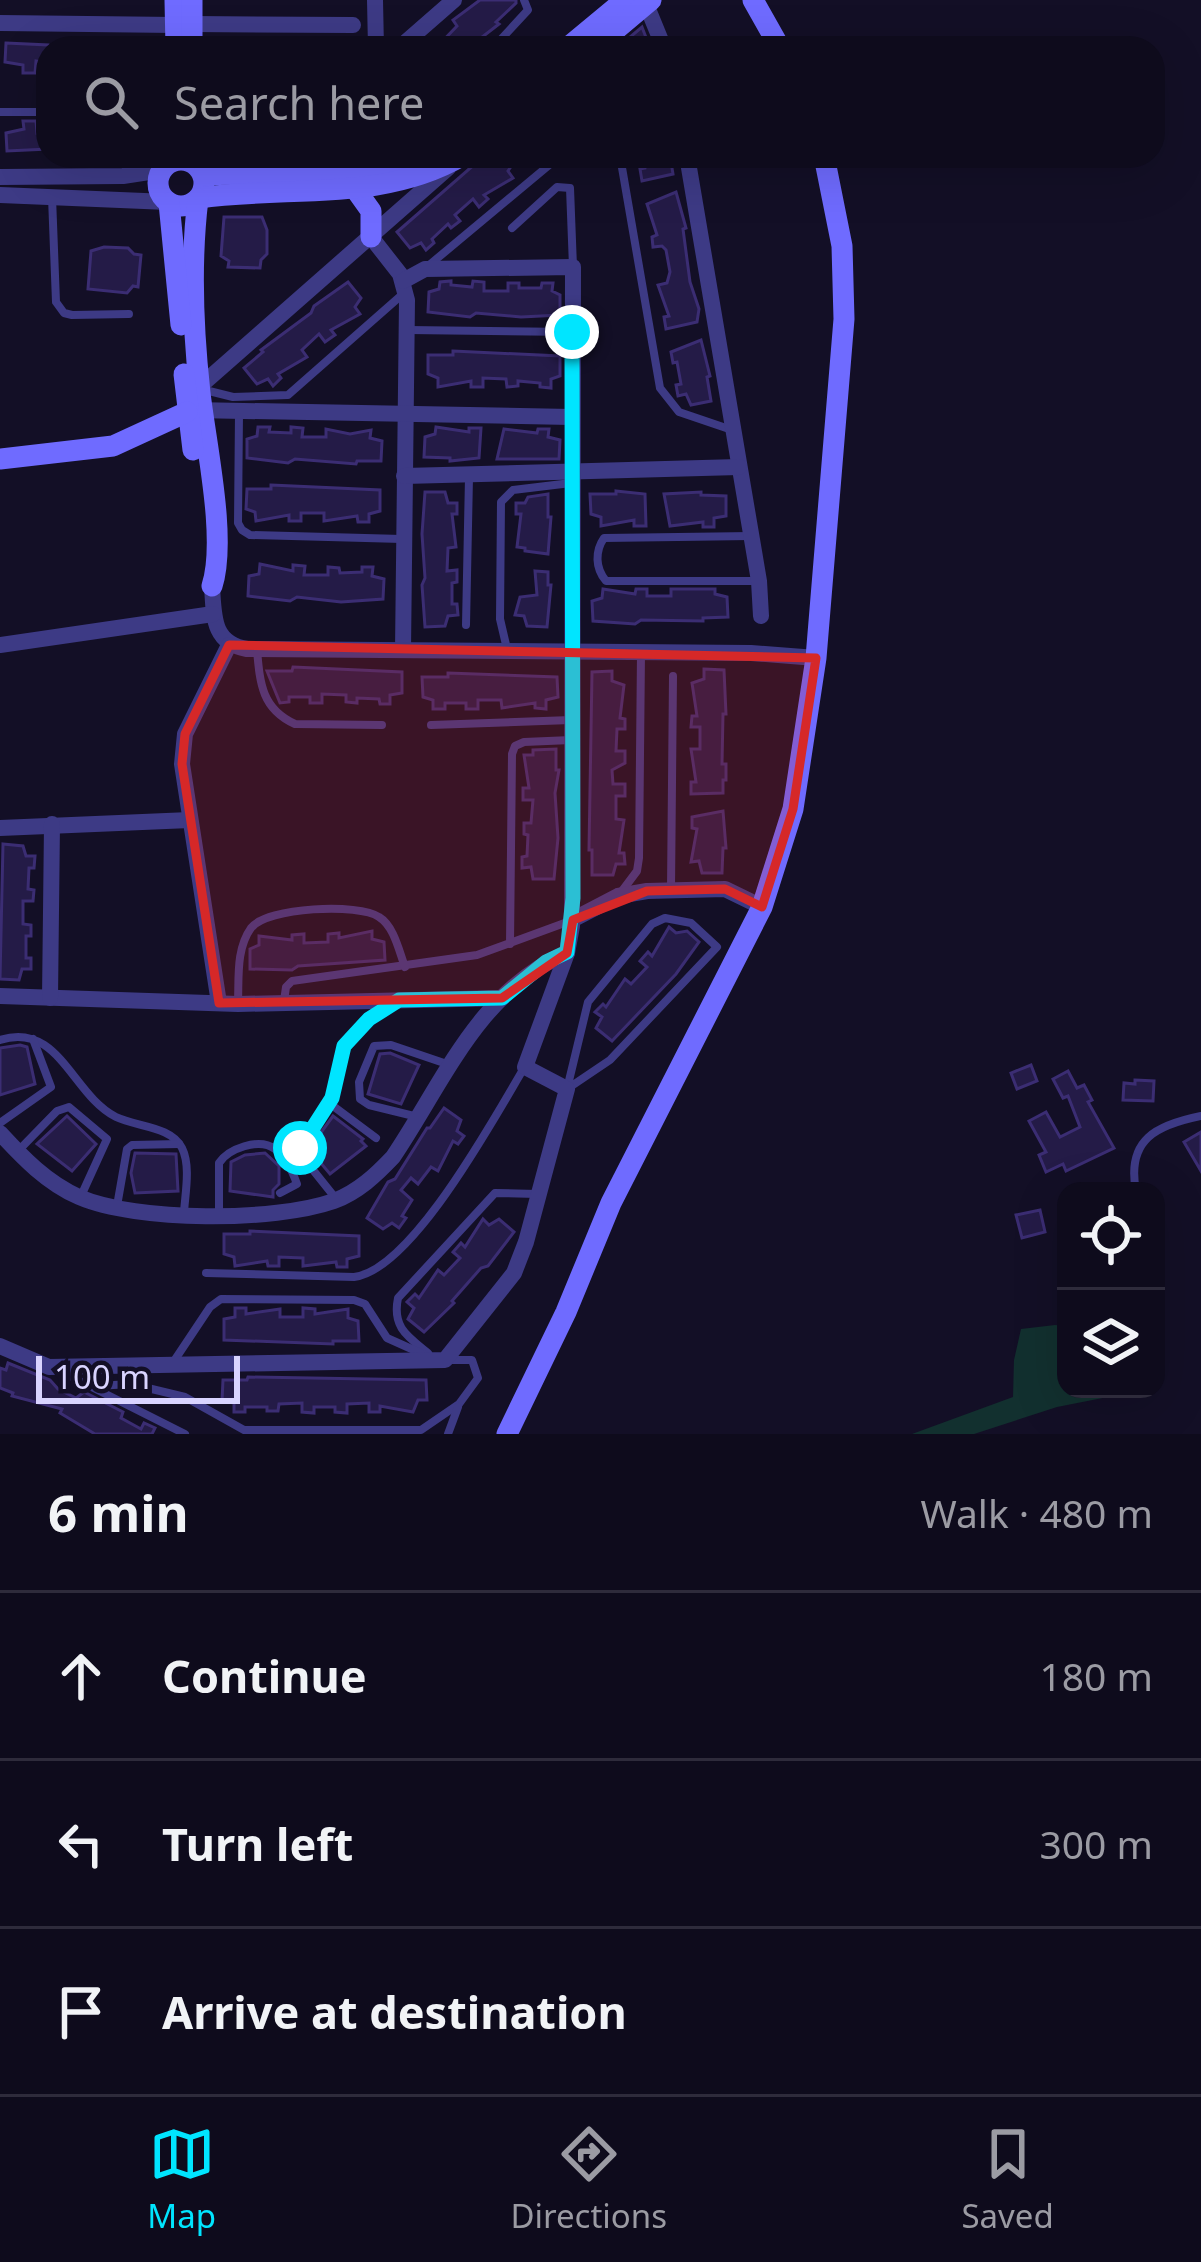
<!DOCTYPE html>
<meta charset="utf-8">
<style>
body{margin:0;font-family:"Noto Sans",sans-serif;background:#1c1929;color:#f1f3f6}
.controls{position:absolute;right:36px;bottom:36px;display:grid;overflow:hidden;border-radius:24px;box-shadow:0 12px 48px #0002}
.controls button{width:108px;height:108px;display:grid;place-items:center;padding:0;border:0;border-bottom:3px solid #2e2b3b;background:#0e0b1c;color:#f1f3f6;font:60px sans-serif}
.scale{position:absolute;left:36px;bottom:30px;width:204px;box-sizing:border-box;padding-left:12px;border:6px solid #d9d4ff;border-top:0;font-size:33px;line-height:42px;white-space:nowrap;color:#d9d4ff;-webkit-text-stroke:9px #130f26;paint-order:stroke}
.stop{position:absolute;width:36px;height:36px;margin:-27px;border:9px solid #00e5ff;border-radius:50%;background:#fff}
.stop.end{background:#00e5ff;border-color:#fff;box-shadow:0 3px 12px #0008}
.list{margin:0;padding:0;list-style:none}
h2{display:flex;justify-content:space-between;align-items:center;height:156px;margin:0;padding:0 48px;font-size:51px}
h2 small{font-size:39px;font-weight:400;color:#9b9ba3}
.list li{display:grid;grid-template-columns:78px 1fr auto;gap:36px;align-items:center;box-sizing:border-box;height:168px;padding:0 48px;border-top:3px solid #2e2b3b}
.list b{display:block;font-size:45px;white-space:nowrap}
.list em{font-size:39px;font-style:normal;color:#9b9ba3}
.icon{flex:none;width:66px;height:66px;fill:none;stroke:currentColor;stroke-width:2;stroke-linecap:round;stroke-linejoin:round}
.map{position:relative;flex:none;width:1201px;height:1434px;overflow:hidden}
.search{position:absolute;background:#0e0b1c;box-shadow:0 12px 48px #0002;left:36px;right:36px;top:36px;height:132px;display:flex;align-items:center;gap:30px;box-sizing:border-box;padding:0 42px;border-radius:36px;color:#9b9ba3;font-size:45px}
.sheet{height:660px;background:#0e0b1c}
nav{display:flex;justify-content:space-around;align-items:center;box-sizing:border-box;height:168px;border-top:3px solid #2e2b3b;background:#0e0b1c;font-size:33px;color:#9b9ba3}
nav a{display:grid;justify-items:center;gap:6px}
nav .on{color:#00e5ff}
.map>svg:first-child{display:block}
.green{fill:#12302f}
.building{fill:#241b47;stroke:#3b2d73;stroke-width:3}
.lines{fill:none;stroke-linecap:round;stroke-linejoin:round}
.lane{stroke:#3d3a85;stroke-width:8}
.street{stroke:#3d3a85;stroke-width:16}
.secondary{stroke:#6f6bff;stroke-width:21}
.route{stroke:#00e5ff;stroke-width:15}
.marked{fill:#d62828;fill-opacity:0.2;stroke:#d62828;stroke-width:9;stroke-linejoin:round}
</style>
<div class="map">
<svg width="1201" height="1434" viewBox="0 0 1201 1434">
<rect width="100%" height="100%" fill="#130f26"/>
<path class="green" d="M1055,1325L1066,1326V1389H1131L1128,1393L1057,1407L974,1434H912L1013,1397L1014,1360L1021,1329Z"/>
<g class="building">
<path d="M480,0H516V3L496,22L499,24L468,48H436L457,26L453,20Z"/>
<path d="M642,27L650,48H617Z"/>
<path d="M6,43L48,45V63L36,61L35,73H23V65L5,62Z"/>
<path d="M23,121H36L37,133L48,131V149L7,151L6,133L24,129Z"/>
<path d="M484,156H509L514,162L508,171L513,178L484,195L488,199L479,207L473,199L455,215L460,221L451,228L448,224L432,239L434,243L426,250L421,243L410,248L397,232Z"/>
<path d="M670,156L673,174L642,181L640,169L645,168L646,158Z"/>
<path d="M676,192L686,228L683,229L690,282L699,309L697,322L666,329L664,317L669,316L658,285L667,283L670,272L666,250L662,246L653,247L652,237L657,235L647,204Z"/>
<path d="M224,217H262L267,230V254L261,260L260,268L228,267L229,261L221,256Z"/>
<path d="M104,247L128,248L134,254L141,255L138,287L133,286L127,293L88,289L91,251Z"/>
<path d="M451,281V285L472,287L473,281L484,282V291H508V283H519V288H541L542,283H553L552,291L560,295V315L521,317L476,313L470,317L428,312L429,292L439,289L440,282Z"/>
<path d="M348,282L361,298L355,307L360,314L331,330L335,335L325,342L319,334L302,350L307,357L278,374L281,378L273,386L268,379L257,384L244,368L263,352L261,350L311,313L314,306Z"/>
<path d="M701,340L710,376L707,377L711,401L691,405L686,394L678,396L676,385L681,384L677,362L673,363L671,352Z"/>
<path d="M453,351L560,356V376L551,379V388L540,387V383L518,381V386L507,387L506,379L483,378V387H471V381L438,387V378L428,374V355H453Z"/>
<path d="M258,427H270L269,432L291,433V427L303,428L302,437H326V429L350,434L371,430L370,438L382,441L381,461H357L356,464L295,459L288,463L247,458V439L257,436Z"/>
<path d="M436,427L469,432V428H481L479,458L450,461V458L424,457L425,437L435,434Z"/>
<path d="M504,429L537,433L538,429H549L548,437L560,440L559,459H497Z"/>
<path d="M271,485L380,490V511L369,514V522H358L357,516L324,521V513H301V521H289V515L256,521L255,512L246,509L247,489H271Z"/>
<path d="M616,491L645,494L646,526H634V520L601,526V517L591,514L590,494H616Z"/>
<path d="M425,492H445L448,503H457V514H452L456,547L448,548L447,571L457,570V582L452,583V604H457L458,615L448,616L445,626L425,627L422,585L425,578L422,534Z"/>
<path d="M701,492V495L726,496V516L714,518V527H703V522L670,526L664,494Z"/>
<path d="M548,494V517H551L548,554L525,551V548L517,547L521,514H516V503H525L528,497Z"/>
<path d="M260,564L293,571V565L305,566L304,575H328V567L339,568L340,573L362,572V567H373L372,576L384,579L383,599L341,602L297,597L290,601L248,596L249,576L259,574Z"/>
<path d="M535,571L548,572V585H551L547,627L527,626L524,616L515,615L520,597L537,595Z"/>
<path d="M603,589L635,594L636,589H647V596H671V589H715V594L727,597L728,617L703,618V621L641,620L635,624L593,621L592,601L602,598Z"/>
<path d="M293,667L402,672V693L390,695V704H380L379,699L357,698V703L346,702V695L322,694V703H310V697H289V702L280,703L267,671H292Z"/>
<path d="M704,669L724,670L726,714H723L722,764H726V780H723V793L691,794V782H696L691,749H700V727H691L692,716H697L692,683L704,679Z"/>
<path d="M612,671V681L624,685L620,718L625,719V729H617L616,751H625V763L612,770L613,784H625V796H616V819L624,820L619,853H624L625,864H616L613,875H592V850H589L592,672Z"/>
<path d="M448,673L557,677L558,697L546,700V709L535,708V703L502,708L501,700H478V709H466V703H445V709H433V700L423,697L422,677H448Z"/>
<path d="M556,749V770H559L555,793L558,838L554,879H533L531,867L522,868V857L527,856L528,835L524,834V823H531L533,800H523V788H529L524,755H533V750Z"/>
<path d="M723,811L726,848H723L722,873H702L699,861L691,862L697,829L692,828V817Z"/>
<path d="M3,844L23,846L26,856H35L34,868H29L28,889L34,890L33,901H23V924L31,925V936H26V958H31V969H22L19,980L0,979Z"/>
<path d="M669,927L676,933L687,931L699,942L676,974L612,1041L596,1028L602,1017L595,1012L603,1004L606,1007L625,979L631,984L647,967L640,961L648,952L652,956Z"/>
<path d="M372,931V939L384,942L385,960L298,966L292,970L250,969V949L259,945V936L292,940V935L304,934V943L328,942V934L339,933V938Z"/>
<path d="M20,1045L27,1047L35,1084L0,1095V1048Z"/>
<path d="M390,1053L419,1065L401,1104L368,1094L380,1054Z"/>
<path d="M1031,1065L1037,1081L1017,1089L1011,1073Z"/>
<path d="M1068,1071L1077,1088L1084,1085L1092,1100L1088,1102L1114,1148L1066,1171L1063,1164L1046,1172L1039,1155L1046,1152L1029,1121L1046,1112L1060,1137L1080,1127L1068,1096L1063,1098L1053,1079Z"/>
<path d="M1135,1080L1154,1081L1153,1101L1123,1100L1124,1083L1135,1084Z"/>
<path d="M444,1108L461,1120L457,1131L464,1136L458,1144L453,1141L438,1171L431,1167L418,1184L411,1178L401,1190L412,1200L402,1216L406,1218L399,1228L392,1223L383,1229L367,1218L388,1182L395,1179L427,1128H430Z"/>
<path d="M67,1116L96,1144L72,1171L37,1144Z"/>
<path d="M333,1116L363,1139L361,1141L366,1146L330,1174L309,1149Z"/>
<path d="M1201,1132V1171L1184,1142Z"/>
<path d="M135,1153L176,1154L178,1191L135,1193L131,1173Z"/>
<path d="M265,1153L279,1166V1184L273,1190V1197L230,1191L231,1162L245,1155Z"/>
<path d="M1040,1210L1045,1232L1022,1238L1016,1215Z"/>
<path d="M483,1219L489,1225L499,1219L514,1232L488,1266L481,1268L452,1301L454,1303L424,1332L408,1319L414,1308L407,1302L415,1294L419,1298L438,1270L444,1275L460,1258L453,1252L461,1243L465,1247Z"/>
<path d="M250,1231L359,1236V1256L347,1259V1267H337L336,1262L303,1266V1258L279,1257V1266H268L267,1261L235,1266L234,1257L224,1254V1234H250Z"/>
<path d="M235,1308H246V1314L280,1309V1317H303V1308L315,1309V1314L348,1309V1318L358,1321L359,1341H333V1344L224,1340V1319L235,1317Z"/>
<path d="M8,1363L50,1380L58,1389L76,1398L84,1392L123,1412L121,1418L141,1429L144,1423L155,1428L152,1434H95L60,1413L62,1409L12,1396L13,1393L0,1388V1368L6,1370Z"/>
<path d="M248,1377L426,1380L427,1400H418L413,1412L380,1406V1412H369V1403L347,1404V1413L335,1412V1407H314V1413L302,1412V1403L279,1404L278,1411H267V1407H245V1412H234V1403L222,1401L223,1380H247Z"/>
</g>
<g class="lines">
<g class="lane">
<path d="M493,48L528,10L524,0"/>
<path d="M0,112H48"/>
<path d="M620,156L660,388L679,412L732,430"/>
<path d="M52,197L56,302L64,313L72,315L129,314"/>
<path d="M512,228L557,187L570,188L573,267"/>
<path d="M428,266L560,156"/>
<path d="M408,330L572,332"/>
<path d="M201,389L233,397L288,395L404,293"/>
<path d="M239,413L238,523L242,530L250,535L402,539"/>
<path d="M751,536L604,538C595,551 595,568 606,581H758"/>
<path d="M466,625L469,477"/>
<path d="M507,649L500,619L501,502L513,490L571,483"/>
<path d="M257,650C260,684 262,709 295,724L382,725"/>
<path d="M431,725L571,720"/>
<path d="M671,889L673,676"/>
<path d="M619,895L637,871L639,858L641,653"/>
<path d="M665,918L691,923L717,947L610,1060L567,1089L588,1002L652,924Z"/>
<path d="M510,944L512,754L515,746L524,742L571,740"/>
<path d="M284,1001L286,987L292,981L477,955L570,921"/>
<path d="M238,1002C239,977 236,949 251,928C267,907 359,903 379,917C394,926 399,951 405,967"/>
<path d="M0,1040C59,1021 72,1095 116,1117C137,1127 171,1126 182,1148C191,1166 185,1194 184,1213"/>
<path d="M329,1103L376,1138"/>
<path d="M418,1117L369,1105L360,1099L359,1082L374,1046L391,1045L447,1064"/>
<path d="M0,1123L51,1087L33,1039"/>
<path d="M18,1151L57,1111L69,1107L107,1139L81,1196"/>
<path d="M1136,1191C1126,1139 1157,1125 1201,1116"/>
<path d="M337,1200L305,1160L300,1148L332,1098L343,1046L369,1019L393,1004"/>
<path d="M117,1206L127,1149L132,1145L179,1144"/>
<path d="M219,1215V1163C228,1149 259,1137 275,1149C285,1156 293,1173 297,1184L280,1193"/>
<path d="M206,1273L354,1277C412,1270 494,1118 524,1068"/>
<path d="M428,1353C407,1336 392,1327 398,1298L495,1193L537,1194"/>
<path d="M172,1364L210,1307L221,1299L354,1300L365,1304L387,1338L425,1355"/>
<path d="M62,1372L185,1434"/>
<path d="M96,1386L131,1384L185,1397L244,1430H421L459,1404L478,1378L472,1360H445"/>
<path d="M448,1434L458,1407"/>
</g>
<g class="street">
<path d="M375,0L376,48"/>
<path d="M646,4L664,48"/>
<path d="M0,23L176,25"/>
<path d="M192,24L353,25"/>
<path d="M399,48L454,0"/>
<path d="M687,156L759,581L761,616"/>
<path d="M0,177L123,176L162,170"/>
<path d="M0,195L168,202"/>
<path d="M371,237L400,274L407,300L403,650"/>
<path d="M195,395L199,387L448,168"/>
<path d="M194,410L571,417"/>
<path d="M404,476L739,467"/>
<path d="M212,586C214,616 212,643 247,649L751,653L816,658"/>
<path d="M0,645L213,614"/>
<path d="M0,828L190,820"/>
<path d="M572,920L618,896L647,891L725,889L762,907"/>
<path d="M0,996L238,1004L502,998"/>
<path d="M50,998L52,824"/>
<path d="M219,1003L182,764L185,734L229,645"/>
<path d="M0,1133C23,1158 47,1183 79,1197C137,1222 274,1222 334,1201C358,1192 376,1175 393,1157C443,1083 479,990 567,953"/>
<path d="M0,1346L49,1367L445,1360L514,1273L526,1242L567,1089L525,1067L567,953L572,926L573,267L425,269L403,281"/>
</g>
<g class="secondary">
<path d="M175,0L176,48"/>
<path d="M192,0V48"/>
<path d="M753,0L780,48"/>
<path d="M567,48L625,0"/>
<path d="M594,48L651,0"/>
<circle cx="181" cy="183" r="23"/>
<path d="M203,175C276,171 355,185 424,156"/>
<path d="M356,190L371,211V237"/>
<path d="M199,198C289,185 380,203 462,156"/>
<path d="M198,199C190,264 193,329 200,393C206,445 227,539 212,586"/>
<path d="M169,203L181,325"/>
<path d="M184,374L193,450"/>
<path d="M0,459L113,446L187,412"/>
<path d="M507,1434L566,1312L611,1203L762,907L793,809L816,658L844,319L842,246L824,156"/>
</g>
</g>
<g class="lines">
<path class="route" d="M300,1148L332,1098L344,1046L369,1019L399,1000L502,998L546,962L567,952L573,898L572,332"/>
</g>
<path class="marked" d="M229,645L816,658L793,809L762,907L725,889L647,891L573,920L567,953L502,998L219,1003L182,764L185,734Z"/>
</svg>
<div class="controls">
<button><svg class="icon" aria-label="locate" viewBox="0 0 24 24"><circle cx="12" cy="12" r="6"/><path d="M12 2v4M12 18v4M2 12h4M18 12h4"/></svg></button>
<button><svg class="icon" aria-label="layers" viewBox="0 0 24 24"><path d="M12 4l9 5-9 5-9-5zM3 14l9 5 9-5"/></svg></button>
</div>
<div class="scale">100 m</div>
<div class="stop" style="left:300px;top:1148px"></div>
<div class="stop end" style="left:572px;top:332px"></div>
<div class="search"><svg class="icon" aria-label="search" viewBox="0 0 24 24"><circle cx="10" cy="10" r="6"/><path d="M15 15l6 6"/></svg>Search here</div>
</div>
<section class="sheet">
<h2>6 min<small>Walk · 480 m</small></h2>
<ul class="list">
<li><svg class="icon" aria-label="ahead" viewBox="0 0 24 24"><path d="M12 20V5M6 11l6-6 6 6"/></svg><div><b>Continue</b></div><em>180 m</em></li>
<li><svg class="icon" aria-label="left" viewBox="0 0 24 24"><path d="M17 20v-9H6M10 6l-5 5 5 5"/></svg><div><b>Turn left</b></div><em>300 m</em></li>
<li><svg class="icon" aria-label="arrive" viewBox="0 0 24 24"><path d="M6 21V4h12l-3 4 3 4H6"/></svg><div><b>Arrive at destination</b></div></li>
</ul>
</section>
<nav>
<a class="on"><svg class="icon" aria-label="map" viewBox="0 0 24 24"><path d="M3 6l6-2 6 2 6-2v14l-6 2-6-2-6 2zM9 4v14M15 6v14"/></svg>Map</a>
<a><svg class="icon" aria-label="directions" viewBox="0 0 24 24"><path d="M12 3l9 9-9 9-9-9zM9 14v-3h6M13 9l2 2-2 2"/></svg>Directions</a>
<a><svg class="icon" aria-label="saved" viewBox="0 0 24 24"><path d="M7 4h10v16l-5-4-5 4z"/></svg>Saved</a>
</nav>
